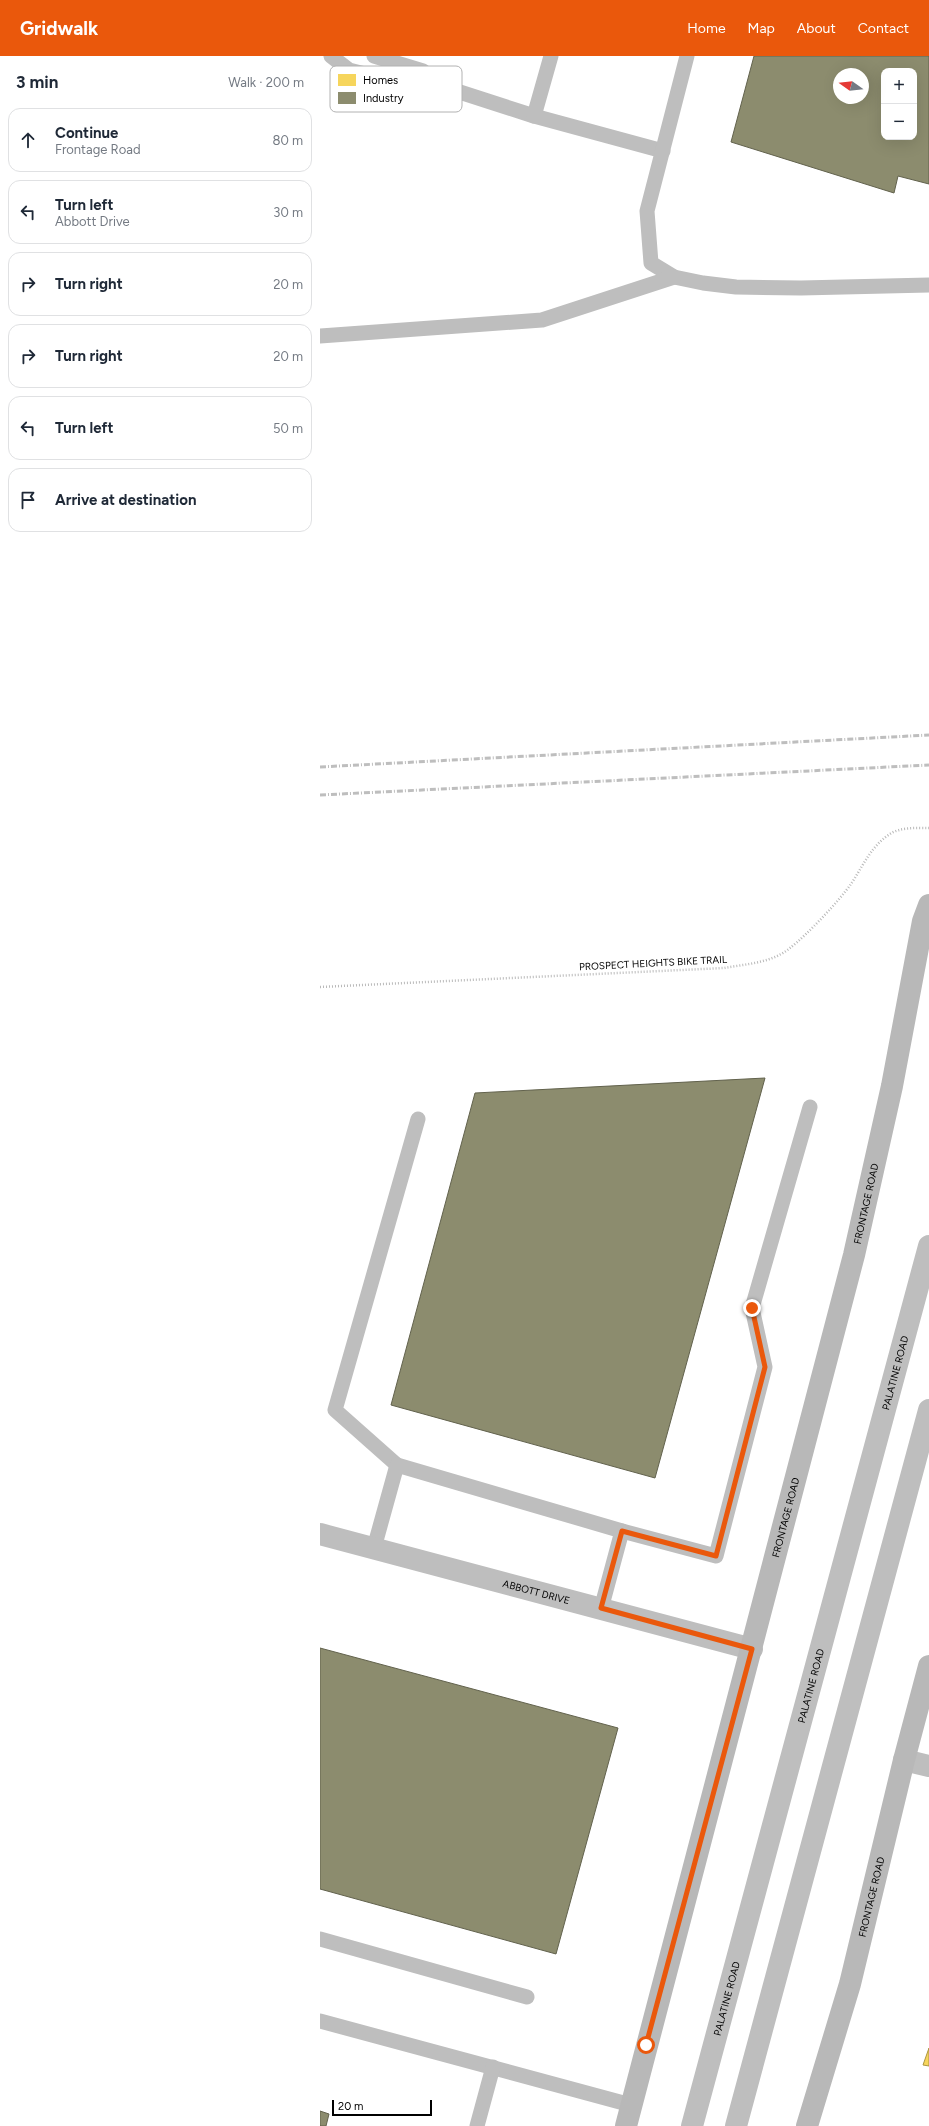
<!DOCTYPE html>
<meta charset="utf-8">
<style>
body{margin:0;font-family:Figtree,sans-serif;background:#f2f2f3;color:#1f2937}
.controls{position:absolute;right:12px;top:12px;display:grid;overflow:hidden;border-radius:8px;box-shadow:0 4px 16px #0002}
.controls button{width:36px;height:36px;display:grid;place-items:center;padding:0;border:0;border-bottom:1px solid #e0e1e3;background:#fff;color:#1f2937;font:20px sans-serif}
.compass{position:absolute;left:513px;top:12px;width:36px;height:36px;border-radius:50%;background:#fff;box-shadow:0 4px 16px #0002;rotate:285deg}
.scale{position:absolute;left:12px;bottom:10px;width:100px;box-sizing:border-box;padding-left:4px;border:2px solid #000;border-top:0;font-size:11px;line-height:14px;white-space:nowrap;color:#000;-webkit-text-stroke:3px #fff;paint-order:stroke}
.stop{position:absolute;width:12px;height:12px;margin:-9px;border:3px solid #ea580c;border-radius:50%;background:#fff}
.stop.end{background:#ea580c;border-color:#fff;box-shadow:0 1px 4px #0008}
.list{margin:0;padding:0;list-style:none}
h2{display:flex;justify-content:space-between;align-items:center;height:52px;margin:0;padding:0 16px;font-size:17px}
h2 small{font-size:13px;font-weight:400;color:#747a83}
.list li{display:grid;grid-template-columns:26px 1fr auto;gap:12px;align-items:center;box-sizing:border-box;height:64px;margin:0 8px 8px;padding:0 8px;border:1px solid #e0e1e3;border-radius:12px}
.list b{display:block;font-size:15px;white-space:nowrap}
.list p{margin:0;font-size:13px;white-space:nowrap;color:#747a83}
.list em{font-size:13px;font-style:normal;color:#747a83}
.icon{flex:none;width:22px;height:22px;fill:none;stroke:currentColor;stroke-width:2;stroke-linecap:round;stroke-linejoin:round}
.map{position:relative;flex:none;width:609px;height:2070px;overflow:hidden}
header{display:flex;align-items:center;gap:24px;box-sizing:border-box;height:56px;padding:0 20px;background:#ea580c;color:#fff}
header strong{font-size:19px}
nav{display:flex;gap:22px;margin-inline-start:auto;font-size:14px}
main{display:flex}
aside{flex:1;background:#fff}
.map>svg:first-child{display:block}
.homes{fill:#f6d55c;stroke:#ac9540}
.industry{fill:#8c8c6e;stroke:#62624d;fill-rule:evenodd}
.lines{fill:none;stroke-linecap:round;stroke-linejoin:round}
.path{stroke:#b9b9b9;stroke-width:2.5;stroke-dasharray:1 2;stroke-linecap:butt}
.lane{stroke:#bebebe;stroke-width:15}
.street{stroke:#bebebe;stroke-width:22}
.secondary{stroke:#b8b8b8;stroke-width:22}
.highway{stroke:#bebebe;stroke-width:22}
.rail{stroke:#bebebe;stroke-width:3;stroke-dasharray:6 2 1 2;stroke-linecap:butt}
.route{stroke:#ea580c;stroke-width:5}
.labels{text-anchor:middle;dominant-baseline:central;stroke-width:4;stroke-linejoin:round;paint-order:stroke}
.street-label{font-size:10px;fill:#000;stroke:#fff}
.key{fill:#fff;stroke:#b2b2b2;stroke-width:1}
.key-label{font-size:11px;fill:#000}
</style>
<header>
<strong>Gridwalk</strong>
<nav><a>Home</a><a>Map</a><a>About</a><a>Contact</a></nav>
</header>
<main>
<aside>
<h2>3 min<small>Walk · 200 m</small></h2>
<ul class="list">
<li><svg class="icon" aria-label="ahead" viewBox="0 0 24 24"><path d="M12 20V5M6 11l6-6 6 6"/></svg><div><b>Continue</b><p>Frontage Road</p></div><em>80 m</em></li>
<li><svg class="icon" aria-label="left" viewBox="0 0 24 24"><path d="M17 20v-9H6M10 6l-5 5 5 5"/></svg><div><b>Turn left</b><p>Abbott Drive</p></div><em>30 m</em></li>
<li><svg class="icon" aria-label="right" viewBox="0 0 24 24"><path d="M7 20v-9h11M14 6l5 5-5 5"/></svg><div><b>Turn right</b></div><em>20 m</em></li>
<li><svg class="icon" aria-label="right" viewBox="0 0 24 24"><path d="M7 20v-9h11M14 6l5 5-5 5"/></svg><div><b>Turn right</b></div><em>20 m</em></li>
<li><svg class="icon" aria-label="left" viewBox="0 0 24 24"><path d="M17 20v-9H6M10 6l-5 5 5 5"/></svg><div><b>Turn left</b></div><em>50 m</em></li>
<li><svg class="icon" aria-label="arrive" viewBox="0 0 24 24"><path d="M6 21V4h12l-3 4 3 4H6"/></svg><div><b>Arrive at destination</b></div></li>
</ul>
</aside>
<div class="map">
<svg width="609" height="2070" viewBox="0 0 609 2070">
<rect width="100%" height="100%" fill="#fff"/>
<path class="homes" d="M609,1992V2010L603,2009Z"/>
<g class="industry">
<path d="M434,0H609V128L578,120L574,137L411,86ZM564,15H594V81H564ZM519,18H543V42H519Z"/>
<path d="M445,1022L335,1422L71,1349L155,1037Z"/>
<path d="M0,1592L298,1672L236,1898L0,1833Z"/>
<path d="M0,2055L9,2058L6,2070H0Z"/>
</g>
<g class="lines">
<path class="path" d="M0,931L404,912C426,908 452,907 470,892C487,879 519,845 531,828C543,810 551,790 570,778C580,771 597,772 609,772"/>
<g class="lane">
<path d="M11,0L29,14L93,30L118,29L214,60"/>
<path d="M54,0L103,15L118,29"/>
<path d="M231,0L214,60L343,95"/>
<path d="M367,0L327,155L331,207L354,221L383,227L416,231L481,232L609,229"/>
<path d="M0,280L222,264L354,221"/>
<path d="M77,1409L15,1354L98,1063"/>
<path d="M302,1475L396,1500L445,1311L432,1252L490,1051"/>
<path d="M54,1492L77,1409L302,1475L281,1553"/>
<path d="M0,1883L207,1941"/>
<path d="M0,1965L311,2049"/>
<path d="M157,2070L173,2011"/>
</g>
<g class="street">
<path id="s1" d="M0,1478L432,1593"/>
<path d="M584,1704L609,1710"/>
</g>
<g class="secondary">
<path id="s2" d="M306,2070L534,1199L572,1030L603,865L609,849"/>
<path id="s3" d="M487,2070L530,1928L584,1704L609,1610"/>
</g>
<g class="highway">
<path id="s4" d="M372,2070L609,1190"/>
<path d="M416,2070L609,1354"/>
</g>
<g class="rail">
<path d="M0,711L609,679"/>
<path d="M0,739L609,709"/>
</g>
</g>
<g class="lines">
<path class="route" d="M326,1989L432,1593L281,1552L302,1475L396,1500L445,1311L432,1252"/>
</g>
<g class="labels">
<g class="street-label">
<text transform="translate(333 907) rotate(-3)">PROSPECT HEIGHTS BIKE TRAIL</text>
<text stroke="none"><textPath href="#s2" startOffset="953">FRONTAGE ROAD</textPath></text>
<text stroke="none"><textPath href="#s4" startOffset="780">PALATINE ROAD</textPath></text>
<text stroke="none"><textPath href="#s2" startOffset="629">FRONTAGE ROAD</textPath></text>
<text stroke="none"><textPath href="#s1" startOffset="224">ABBOTT DRIVE</textPath></text>
<text stroke="none"><textPath href="#s4" startOffset="456">PALATINE ROAD</textPath></text>
<text stroke="none"><textPath href="#s3" startOffset="238">FRONTAGE ROAD</textPath></text>
<text stroke="none"><textPath href="#s4" startOffset="132">PALATINE ROAD</textPath></text>
</g>
</g>
<rect x="10" y="10" width="132" height="46" rx="6" class="key"/>
<rect x="18" y="18" width="18" height="12" fill="#f6d55c"/>
<rect x="18" y="36" width="18" height="12" fill="#8c8c6e"/>
<g class="key-label">
<text x="43" y="28">Homes</text>
<text x="43" y="46">Industry</text>
</g>
</svg>
<div class="controls">
<button>+</button>
<button>−</button>
</div>
<svg class="compass" viewBox="-18 -18 36 36"><path d="M0-13l5 13h-10z" fill="#e53935"/><path d="M0 13l5-13h-10z" fill="#747a83"/></svg>
<div class="scale">20 m</div>
<div class="stop" style="left:326px;top:1989px"></div>
<div class="stop end" style="left:432px;top:1252px"></div>
</div>
</main>
